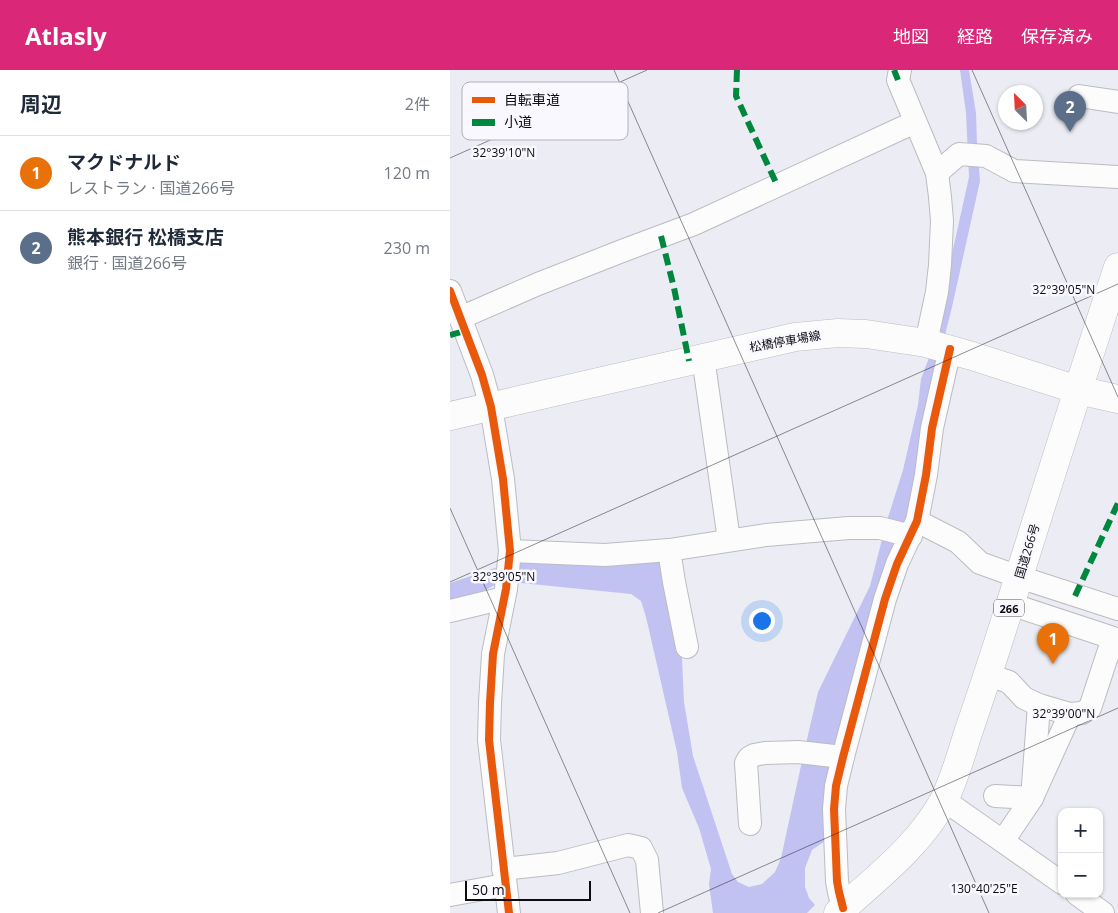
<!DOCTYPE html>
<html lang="ja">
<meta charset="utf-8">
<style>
body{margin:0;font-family:"Open Sans","Noto Sans JP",sans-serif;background:#f2f2f3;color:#1f2937}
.controls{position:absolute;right:15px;bottom:15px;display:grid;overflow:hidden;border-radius:10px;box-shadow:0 1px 4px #0004}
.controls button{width:45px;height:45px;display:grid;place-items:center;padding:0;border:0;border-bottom:1px solid #e0e1e3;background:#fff;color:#1f2937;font:25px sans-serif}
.compass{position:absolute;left:548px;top:15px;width:45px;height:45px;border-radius:50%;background:#fff;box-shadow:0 1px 4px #0004;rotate:336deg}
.scale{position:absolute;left:15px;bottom:12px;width:126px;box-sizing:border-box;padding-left:5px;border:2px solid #0b0b10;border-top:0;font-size:14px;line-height:18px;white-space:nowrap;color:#0b0b10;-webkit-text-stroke:4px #f8f8fe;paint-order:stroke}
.you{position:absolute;left:311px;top:550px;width:18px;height:18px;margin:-12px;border:4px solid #fff;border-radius:50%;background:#1a73e8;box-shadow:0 0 0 8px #1a73e833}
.badge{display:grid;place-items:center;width:32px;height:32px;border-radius:50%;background:#db2777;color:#fff;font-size:16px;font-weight:700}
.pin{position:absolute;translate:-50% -41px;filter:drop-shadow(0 1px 2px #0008)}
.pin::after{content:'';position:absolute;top:26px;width:18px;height:15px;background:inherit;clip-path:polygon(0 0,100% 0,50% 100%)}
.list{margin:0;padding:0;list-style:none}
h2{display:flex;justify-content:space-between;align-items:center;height:65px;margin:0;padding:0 20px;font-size:21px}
h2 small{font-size:16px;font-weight:400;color:#747a83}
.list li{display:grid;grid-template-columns:32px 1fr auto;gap:15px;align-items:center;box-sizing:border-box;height:75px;padding:0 20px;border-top:1px solid #e0e1e3}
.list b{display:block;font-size:19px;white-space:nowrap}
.list p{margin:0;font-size:16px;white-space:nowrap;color:#747a83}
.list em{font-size:16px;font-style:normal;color:#747a83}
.map{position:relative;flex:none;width:668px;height:843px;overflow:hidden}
header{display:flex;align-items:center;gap:30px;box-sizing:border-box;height:70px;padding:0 25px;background:#db2777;color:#fff}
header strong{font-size:24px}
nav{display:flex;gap:28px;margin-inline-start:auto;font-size:18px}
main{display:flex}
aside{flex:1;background:#fff}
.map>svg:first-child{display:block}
.forest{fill:#c1c1f2}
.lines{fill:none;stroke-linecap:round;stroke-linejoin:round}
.minor-casing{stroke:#bbbcc1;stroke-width:24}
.major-casing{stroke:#bbbcc1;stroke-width:29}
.highway-casing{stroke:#bbbcc1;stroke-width:29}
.minor{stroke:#fcfcfd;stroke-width:22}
.major{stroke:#fcfcfd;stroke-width:28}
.highway{stroke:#fcfcfd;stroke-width:28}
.quiet{stroke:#00873e;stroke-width:6;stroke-dasharray:12 6;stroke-linecap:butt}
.cycleway-casing{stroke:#f8f8fe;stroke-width:11}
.cycleway{stroke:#e8590c;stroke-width:8}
.ticks{fill:none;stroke:#0b0b10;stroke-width:1;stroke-opacity:0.45}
.labels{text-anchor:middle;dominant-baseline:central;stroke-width:5;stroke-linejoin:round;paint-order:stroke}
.shield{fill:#f8f8fe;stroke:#525257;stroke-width:1}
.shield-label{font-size:11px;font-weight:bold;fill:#0b0b10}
.street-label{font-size:12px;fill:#0b0b10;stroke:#f8f8fe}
.key{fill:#f8f8fe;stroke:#b1b1b7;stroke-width:1}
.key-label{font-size:14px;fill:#0b0b10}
.ticks-label{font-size:12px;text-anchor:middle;fill:#0b0b10;stroke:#f8f8fe;stroke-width:5;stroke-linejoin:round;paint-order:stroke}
</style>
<header>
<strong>Atlasly</strong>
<nav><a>地図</a><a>経路</a><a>保存済み</a></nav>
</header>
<main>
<aside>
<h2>周辺<small>2件</small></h2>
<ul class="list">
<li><span class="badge" style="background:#e8710a">1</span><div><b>マクドナルド</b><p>レストラン · 国道266号</p></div><em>120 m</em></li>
<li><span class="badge" style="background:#5c6f8a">2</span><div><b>熊本銀行 松橋支店</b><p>銀行 · 国道266号</p></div><em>230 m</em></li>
</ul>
</aside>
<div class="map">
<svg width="668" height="843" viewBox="0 0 668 843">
<rect width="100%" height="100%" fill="#ecedf4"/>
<path class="forest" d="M510,0H519L526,43L527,74L530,111L502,237L488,293L468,407L375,771L362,780L355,798V817L359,828L365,835L357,843H263L259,814L261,799L249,758L232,718L227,682L196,547L191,531L181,524L71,513L45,515L24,526L0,532V513L48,497L73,492L208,491L216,498L231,567L234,632L243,686L282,804L288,812L299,817L312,814L325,802L331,788L352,691L368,622L420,516L436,454L453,400L468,335L471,309L479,288L519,107L516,43Z"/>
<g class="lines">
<g class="minor-casing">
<g id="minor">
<path d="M450,0L448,10L487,103L490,127L492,151L490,195L487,222L476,273"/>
<path d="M629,26L668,32"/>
<path d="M487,103L509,84L536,86L564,101L668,107"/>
<path d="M0,221L32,305L41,337L53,409L60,481L56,519L43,584L40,633L39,670L59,843"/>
<path d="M10,248L88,214L172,181L244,154L465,52"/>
<path d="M253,287L279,470"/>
<path d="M467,451L508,472L530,493L569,507L668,539"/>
<path d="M219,480L224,512L237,577"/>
<path d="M60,481L155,485L219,480L316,465L399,458H430L461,466"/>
<path d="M0,541L54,528"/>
<path d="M538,605L559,612L574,628L589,635L620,644L632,643L640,638L663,568L560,534"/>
<path d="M545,726L582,728L589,635"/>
<path d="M494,730L612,813"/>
<path d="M300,754L296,693L299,688L304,685L315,683L348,682L393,687"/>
<path d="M553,771L582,728L620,644"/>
<path d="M53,799L108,793L178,775L191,778L197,790L202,843"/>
<path d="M627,824L653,843"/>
<path d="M0,825L55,815"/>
<path d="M393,838L389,822L387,811L384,739L386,716L393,687L435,529L447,494L467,451L476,405L482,358L500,279"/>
</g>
</g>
<g class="major-casing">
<path id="major" d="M0,346L345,267L388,263L416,264L476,273L522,286L628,320L668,329"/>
</g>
<g class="highway-casing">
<path id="highway" d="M388,843C426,808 469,776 494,730C503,712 511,686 517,666C530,628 543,589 555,551C592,433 629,315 668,197"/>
</g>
<use href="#minor" class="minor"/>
<use href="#major" class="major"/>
<use href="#highway" class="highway"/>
<g class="quiet">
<path d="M287,0L286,26L327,115"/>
<path d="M444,0L448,10"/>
<path d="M211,166L224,218L239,291"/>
<path d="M0,265L15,261"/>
<path d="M625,526L668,433"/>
</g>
<g class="cycleway-casing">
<g id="cycleway">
<path d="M0,221L32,305L41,337L53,409L60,481L56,519L43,584L40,633L39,670L59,843"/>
<path d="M393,838L389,822L387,811L384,739L386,716L393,687L435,529L447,494L467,451L476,405L482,358L500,279"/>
</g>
</g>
<use href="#cycleway" class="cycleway"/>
</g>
<path class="ticks" d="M164,0L539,843M522,0L668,327M0,88L197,0M0,438L180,843M0,512L668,214M208,843L668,638"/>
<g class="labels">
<rect class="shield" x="544" y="529.5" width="30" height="17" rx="4"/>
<g class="shield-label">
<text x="559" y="538">266</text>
</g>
<g class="street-label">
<text transform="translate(335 271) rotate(-10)">松橋停車場線</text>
<text transform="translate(577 481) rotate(-73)">国道266号</text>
</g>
</g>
<rect x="12" y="12" width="166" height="58" rx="8" class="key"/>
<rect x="22" y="27" width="23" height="6" fill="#e8590c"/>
<rect x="22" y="49" width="23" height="7" fill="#00873e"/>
<g class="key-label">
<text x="54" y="35">自転車道</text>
<text x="54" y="57">小道</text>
</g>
<g class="ticks-label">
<text x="54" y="87">32°39'10"N</text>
<text x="614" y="224">32°39'05"N</text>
<text x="54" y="511">32°39'05"N</text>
<text x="614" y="648">32°39'00"N</text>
<text x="534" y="823">130°40'25"E</text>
</g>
</svg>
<div class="controls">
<button>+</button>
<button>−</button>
</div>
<svg class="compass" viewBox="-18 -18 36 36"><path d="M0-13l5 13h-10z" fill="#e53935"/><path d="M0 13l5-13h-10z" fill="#747a83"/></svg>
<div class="scale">50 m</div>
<div class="you"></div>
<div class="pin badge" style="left:603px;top:594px;background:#e8710a">1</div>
<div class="pin badge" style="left:620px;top:62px;background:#5c6f8a">2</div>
</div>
</main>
